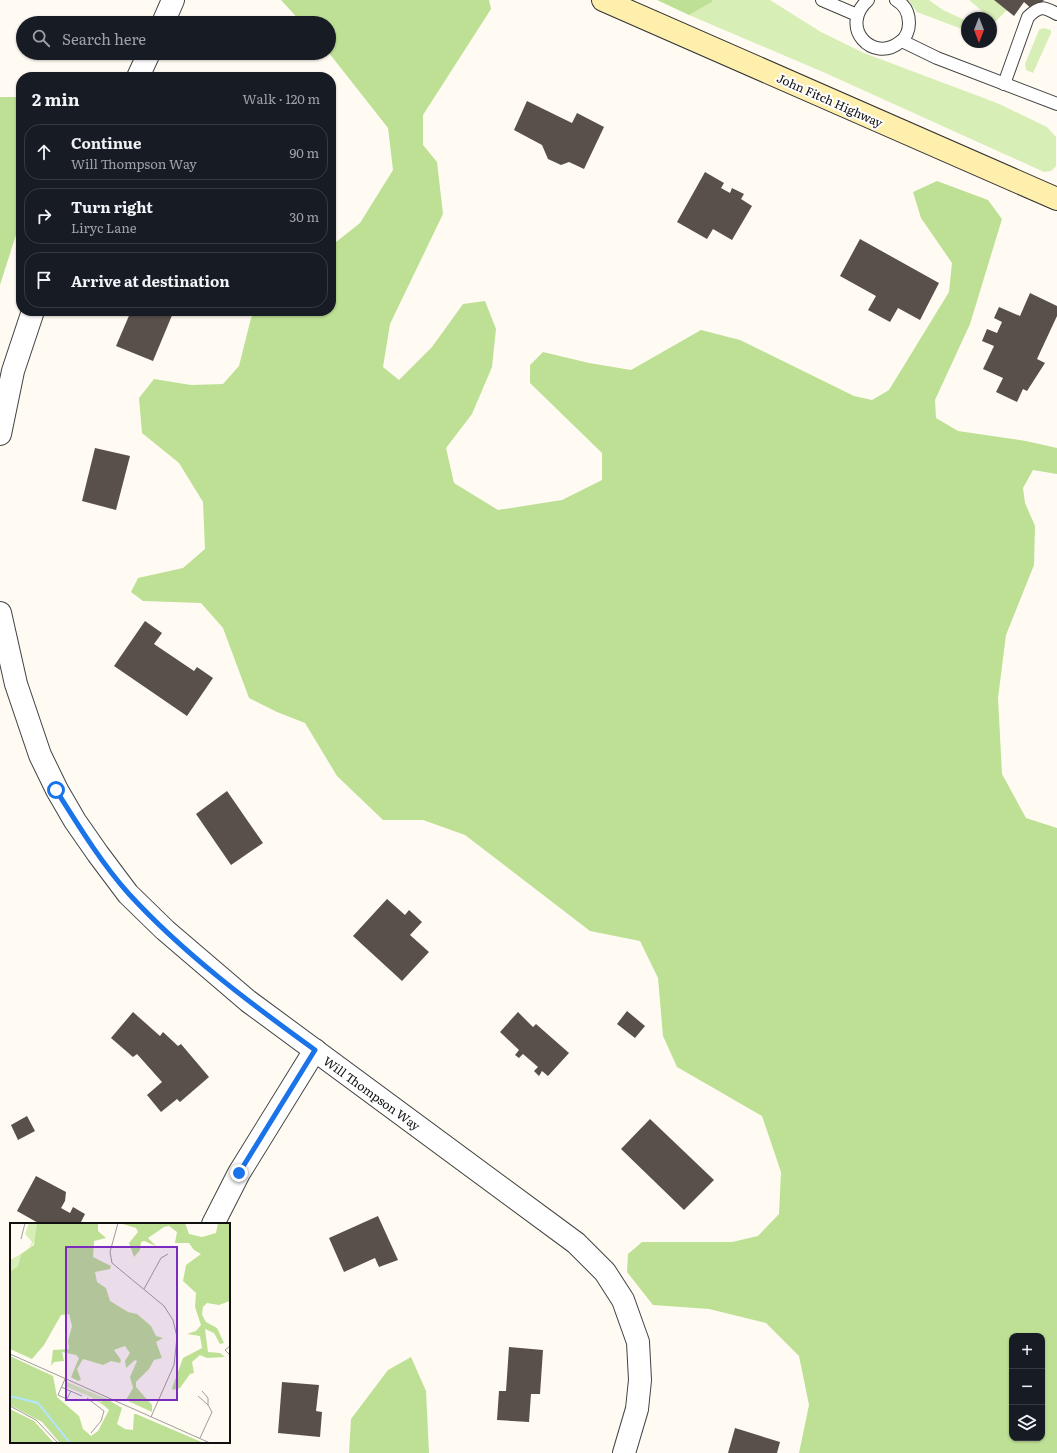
<!DOCTYPE html>
<meta charset="utf-8">
<style>
body{margin:0;font-family:Literata,serif;background:#242831;color:#f1f3f6}
.controls{position:absolute;right:12px;bottom:12px;display:grid;overflow:hidden;border-radius:8px;box-shadow:0 1px 3px #0004}
.controls button{width:36px;height:36px;display:grid;place-items:center;padding:0;border:0;border-bottom:1px solid #363941;background:#171b24;color:#f1f3f6;font:20px sans-serif}
.compass{position:absolute;left:961px;top:12px;width:36px;height:36px;border-radius:50%;background:#171b24;box-shadow:0 1px 3px #0004;rotate:180deg}
.stop{position:absolute;width:12px;height:12px;margin:-9px;border:3px solid #1a73e8;border-radius:50%;background:#fff}
.stop.end{background:#1a73e8;border-color:#fff;box-shadow:0 1px 4px #0008}
.list{margin:0;padding:0;list-style:none}
h2{display:flex;justify-content:space-between;align-items:center;height:52px;margin:0;padding:0 16px;font-size:17px}
h2 small{font-size:13px;font-weight:400;color:#9ea1a6}
.list li{display:grid;grid-template-columns:26px 1fr auto;gap:12px;align-items:center;box-sizing:border-box;height:56px;margin:0 8px 8px;padding:0 8px;border:1px solid #363941;border-radius:16px}
.list b{display:block;font-size:15px;white-space:nowrap}
.list p{margin:0;font-size:13px;white-space:nowrap;color:#9ea1a6}
.list em{font-size:13px;font-style:normal;color:#9ea1a6}
.icon{flex:none;width:22px;height:22px;fill:none;stroke:currentColor;stroke-width:2;stroke-linecap:round;stroke-linejoin:round}
.map{position:relative;flex:none;width:1057px;height:1453px;overflow:hidden}
.search{position:absolute;background:#171b24;box-shadow:0 1px 3px #0004;left:16px;top:16px;width:320px;height:44px;display:flex;align-items:center;gap:10px;box-sizing:border-box;padding:0 14px;border-radius:22px;color:#9ea1a6;font-size:15px}
.panel{position:absolute;background:#171b24;box-shadow:0 1px 3px #0004;left:16px;top:72px;width:320px;height:244px;border-radius:16px}
.map>svg:first-child{display:block}
.green{fill:#d8eeb7}
.forest{fill:#bde095;fill-rule:evenodd}
.building{fill:#594f4b}
.lines{fill:none;stroke-linecap:round;stroke-linejoin:round}
.service-casing{stroke:#434343;stroke-width:14}
.minor-casing{stroke:#434343;stroke-width:24}
.secondary-casing{stroke:#323232;stroke-width:24}
.service{stroke:#fff;stroke-width:12}
.minor{stroke:#fff;stroke-width:22}
.secondary{stroke:#ffefad;stroke-width:22}
.route{stroke:#1a73e8;stroke-width:5}
.labels{text-anchor:middle;dominant-baseline:central;stroke-width:4;stroke-linejoin:round;paint-order:stroke}
.street-label{font-size:12px;fill:#101010;stroke:#fff}
.inset-river{fill:none;stroke:#b1e6fc;stroke-width:2}
.inset-road{fill:none;stroke:#9f9d98;stroke-width:1}
.view{fill:#7b2cbf;fill-opacity:0.15;stroke:#7b2cbf;stroke-width:2}
.inset-edge{fill:none;stroke:#101010;stroke-width:2}
</style>
<div class="map">
<svg width="1057" height="1453" viewBox="0 0 1057 1453">
<rect width="100%" height="100%" fill="#fffbf2"/>
<g class="green">
<path d="M713,0H770L821,32L864,53L997,103L1047,127L1056,137V166L1051,171L1044,172L823,72L689,15L712,2Z"/>
<path d="M908,0H929L943,10L967,21V31L917,12Z"/>
<path d="M969,0H994L1007,10L995,22Z"/>
<path d="M1043,28L1051,30V33L1033,73L1026,70L1025,64L1039,30Z"/>
</g>
<g class="forest">
<path d="M281,0H489L491,9L423,115V145L437,162L443,214L390,324L383,367L399,380L432,347L463,304L485,301L496,329L492,367L472,414L446,448L454,483L498,510L562,500L602,480V453L530,383V365L543,352L589,363L631,370L701,330L740,340L854,396L872,400L889,390L949,292L952,263L921,218L913,192L937,181L988,200L1002,219L970,324L935,400L936,418L958,431L1026,441L1057,448V474L1033,470L1023,488L1025,503L1035,526L1034,565L1006,635L998,698L1002,774L1026,818L1057,828V1453H799L809,1405L799,1356L766,1323L709,1309L653,1305L627,1272L628,1254L642,1242H732L758,1236L779,1214L781,1172L762,1116L677,1067L663,1036L658,978L640,941L590,931L465,835L423,820H383L337,776L305,723L277,712L249,698L223,628L201,603L143,601L131,592L138,578L183,568L205,549L203,502L179,463L142,433L139,398L154,379L191,385L223,384L239,366L251,318L256,311H331V246L360,223L393,170L388,128L329,53V23H302ZM1012,1336H1042V1438H1012Z"/>
<path d="M657,0H713L712,2L689,15Z"/>
<path d="M0,97H21V219L0,285Z"/>
<path d="M411,1357L426,1391L429,1453H349L351,1419L388,1370Z"/>
</g>
<g class="building">
<path d="M994,0H1044L1034,11L1024,2L1014,16Z"/>
<path d="M527,101L572,123L577,113L604,127L584,169L569,162L561,165L548,159L542,145L514,130Z"/>
<path d="M705,172L724,183L721,188L730,193L732,188L744,194L741,199L752,206L732,240L713,229L707,239L677,222Z"/>
<path d="M860,239L939,283L920,320L898,308L890,322L868,310L876,296L840,276Z"/>
<path d="M1030,293L1057,306V316L1037,359L1045,363L1027,391L1023,389L1017,402L996,392L1003,378L983,369L994,346L982,341L987,329L997,333L1002,322L994,318L999,307L1020,316Z"/>
<path d="M131,311H167L173,313L153,361L116,346Z"/>
<path d="M95,448L130,456L116,510L82,501Z"/>
<path d="M145,621L162,633L154,644L194,671L197,667L213,678L187,716L114,666Z"/>
<path d="M227,791L263,843L231,865L196,814Z"/>
<path d="M387,899L405,915L409,910L422,922L410,935L429,952L402,981L353,936Z"/>
<path d="M627,1011L645,1026L635,1038L617,1024Z"/>
<path d="M133,1012L160,1036L163,1032L178,1046L181,1044L209,1077L180,1102L177,1099L161,1112L147,1095L162,1082L137,1054L133,1057L111,1038Z"/>
<path d="M518,1012L533,1027L536,1024L569,1053L548,1076L542,1071L539,1076L534,1071L538,1067L523,1054L519,1058L515,1055L519,1050L500,1032Z"/>
<path d="M27,1116L35,1131L18,1140L11,1125Z"/>
<path d="M650,1119L714,1180L684,1210L621,1149Z"/>
<path d="M36,1176L66,1192L65,1201L61,1208L70,1213L73,1207L85,1214L80,1224H40L17,1211Z"/>
<path d="M378,1216L398,1260L379,1267L375,1258L344,1272L329,1238Z"/>
<path d="M509,1347L543,1350L540,1394H531L529,1422L497,1420L499,1391H506Z"/>
<path d="M282,1382L319,1385L316,1411L322,1412L320,1437L278,1433Z"/>
<path d="M735,1428L780,1442L777,1453H728Z"/>
</g>
<g class="lines">
<g class="service-casing">
<g id="service">
<path d="M822,0L857,15"/>
<path d="M868,0C838,27 873,64 900,42C906,38 909,30 909,23C909,13 905,5 896,0"/>
<path d="M902,41L937,58L1057,104"/>
<path d="M1004,84L1028,17C1040,5 1044,7 1057,14"/>
</g>
</g>
<g class="minor-casing">
<g id="minor">
<path d="M163,23L173,0"/>
<path d="M138,77L149,53"/>
<path d="M0,434L13,371L33,311"/>
<path d="M0,613L16,684L40,755L57,790L75,821L98,854L128,894L165,930L248,1001L576,1243L605,1272L623,1300L638,1342L640,1380L637,1409L624,1453"/>
<path d="M213,1224L239,1173L315,1050"/>
</g>
</g>
<g class="secondary-casing">
<path id="secondary" d="M603,0L1057,199"/>
</g>
<use href="#service" class="service"/>
<use href="#minor" class="minor"/>
<use href="#secondary" class="secondary"/>
</g>
<g class="lines">
<path class="route" d="M56,790C78,825 102,864 129,894C184,954 250,1003 315,1050L239,1173"/>
</g>
<g class="labels">
<g class="street-label">
<text transform="translate(830 100) rotate(24)">John Fitch Highway</text>
<text transform="translate(372 1093) rotate(36)">Will Thompson Way</text>
</g>
</g>
<g transform="translate(10 1223)">
<rect width="220" height="220" fill="#fffbf2"/>
<path d="M19,0H27L26,17L19,26L22,19L15,11ZM11,31L8,43L0,49V37ZM57,159L95,175L92,182L81,174L57,164Z" fill="#d8eeb7"/>
<path d="M27,0H88V8L96,15L84,18L83,34L101,43L100,46L85,49L87,59L96,65L100,78L118,89L127,91L141,103L146,113L153,115L146,119L152,135L144,137L139,146L126,159V164L142,182V189L116,177L123,165L120,154L127,138L125,137L116,145L115,138L120,130L115,123L104,127L111,137L110,140L101,138L93,142L73,136L67,146L71,157L68,158L61,154L69,135L66,132L52,129L54,138L44,139L41,143L43,127L59,126L58,118L62,103L59,91L51,92L34,122L22,136L0,126V49L8,43L11,31L24,22ZM175,0L179,11L192,14L206,10L208,0H220V78L209,82L197,80L193,84L192,92L196,99L207,105L214,120L210,121L204,110L195,106L198,129L210,130L215,134L197,135L190,132L182,139L184,150L180,151L170,165L163,167L162,165L173,135L192,125L190,113L177,111L186,108L191,102L185,84L186,70L173,58L176,42L191,31L184,27L179,20H165L167,9L159,3L154,4L138,15L146,23L134,18L131,19L130,27L124,34L119,20L128,9L126,5L113,1ZM0,133L43,153L47,174L69,193L73,206L81,213L88,208L99,187L91,180L95,175L112,185L107,201L115,206L123,207L124,191H126L194,220H50L32,199L0,182ZM0,186L24,198L44,220H0Z" fill="#bde095"/>
<path class="inset-river" d="M0,173L28,180L60,220"/>
<path class="inset-road" d="M108,0L100,29L102,40L154,83L163,97L167,114L164,142L141,194M11,16L15,0M134,66L151,35L158,31M220,123L215,127L220,132M0,131L200,220M220,132V161M55,156L48,172L57,176L61,168M51,164L72,173M192,168L198,175V182M188,173L198,182L202,189L190,215M77,175L94,188L91,198L81,210M0,183L26,197L48,220"/>
<path class="view" d="M56,24H167V177H56Z"/>
<rect width="220" height="220" class="inset-edge"/>
</g>
</svg>
<div class="controls">
<button>+</button>
<button>−</button>
<button><svg class="icon" aria-label="layers" viewBox="0 0 24 24"><path d="M12 4l9 5-9 5-9-5zM3 14l9 5 9-5"/></svg></button>
</div>
<svg class="compass" viewBox="-18 -18 36 36"><path d="M0-13l5 13h-10z" fill="#e53935"/><path d="M0 13l5-13h-10z" fill="#9ea1a6"/></svg>
<div class="stop" style="left:56px;top:790px"></div>
<div class="stop end" style="left:239px;top:1173px"></div>
<div class="search"><svg class="icon" aria-label="search" viewBox="0 0 24 24"><circle cx="10" cy="10" r="6"/><path d="M15 15l6 6"/></svg>Search here</div>
<section class="panel">
<h2>2 min<small>Walk · 120 m</small></h2>
<ul class="list">
<li><svg class="icon" aria-label="ahead" viewBox="0 0 24 24"><path d="M12 20V5M6 11l6-6 6 6"/></svg><div><b>Continue</b><p>Will Thompson Way</p></div><em>90 m</em></li>
<li><svg class="icon" aria-label="right" viewBox="0 0 24 24"><path d="M7 20v-9h11M14 6l5 5-5 5"/></svg><div><b>Turn right</b><p>Liryc Lane</p></div><em>30 m</em></li>
<li><svg class="icon" aria-label="arrive" viewBox="0 0 24 24"><path d="M6 21V4h12l-3 4 3 4H6"/></svg><div><b>Arrive at destination</b></div></li>
</ul>
</section>
</div>
